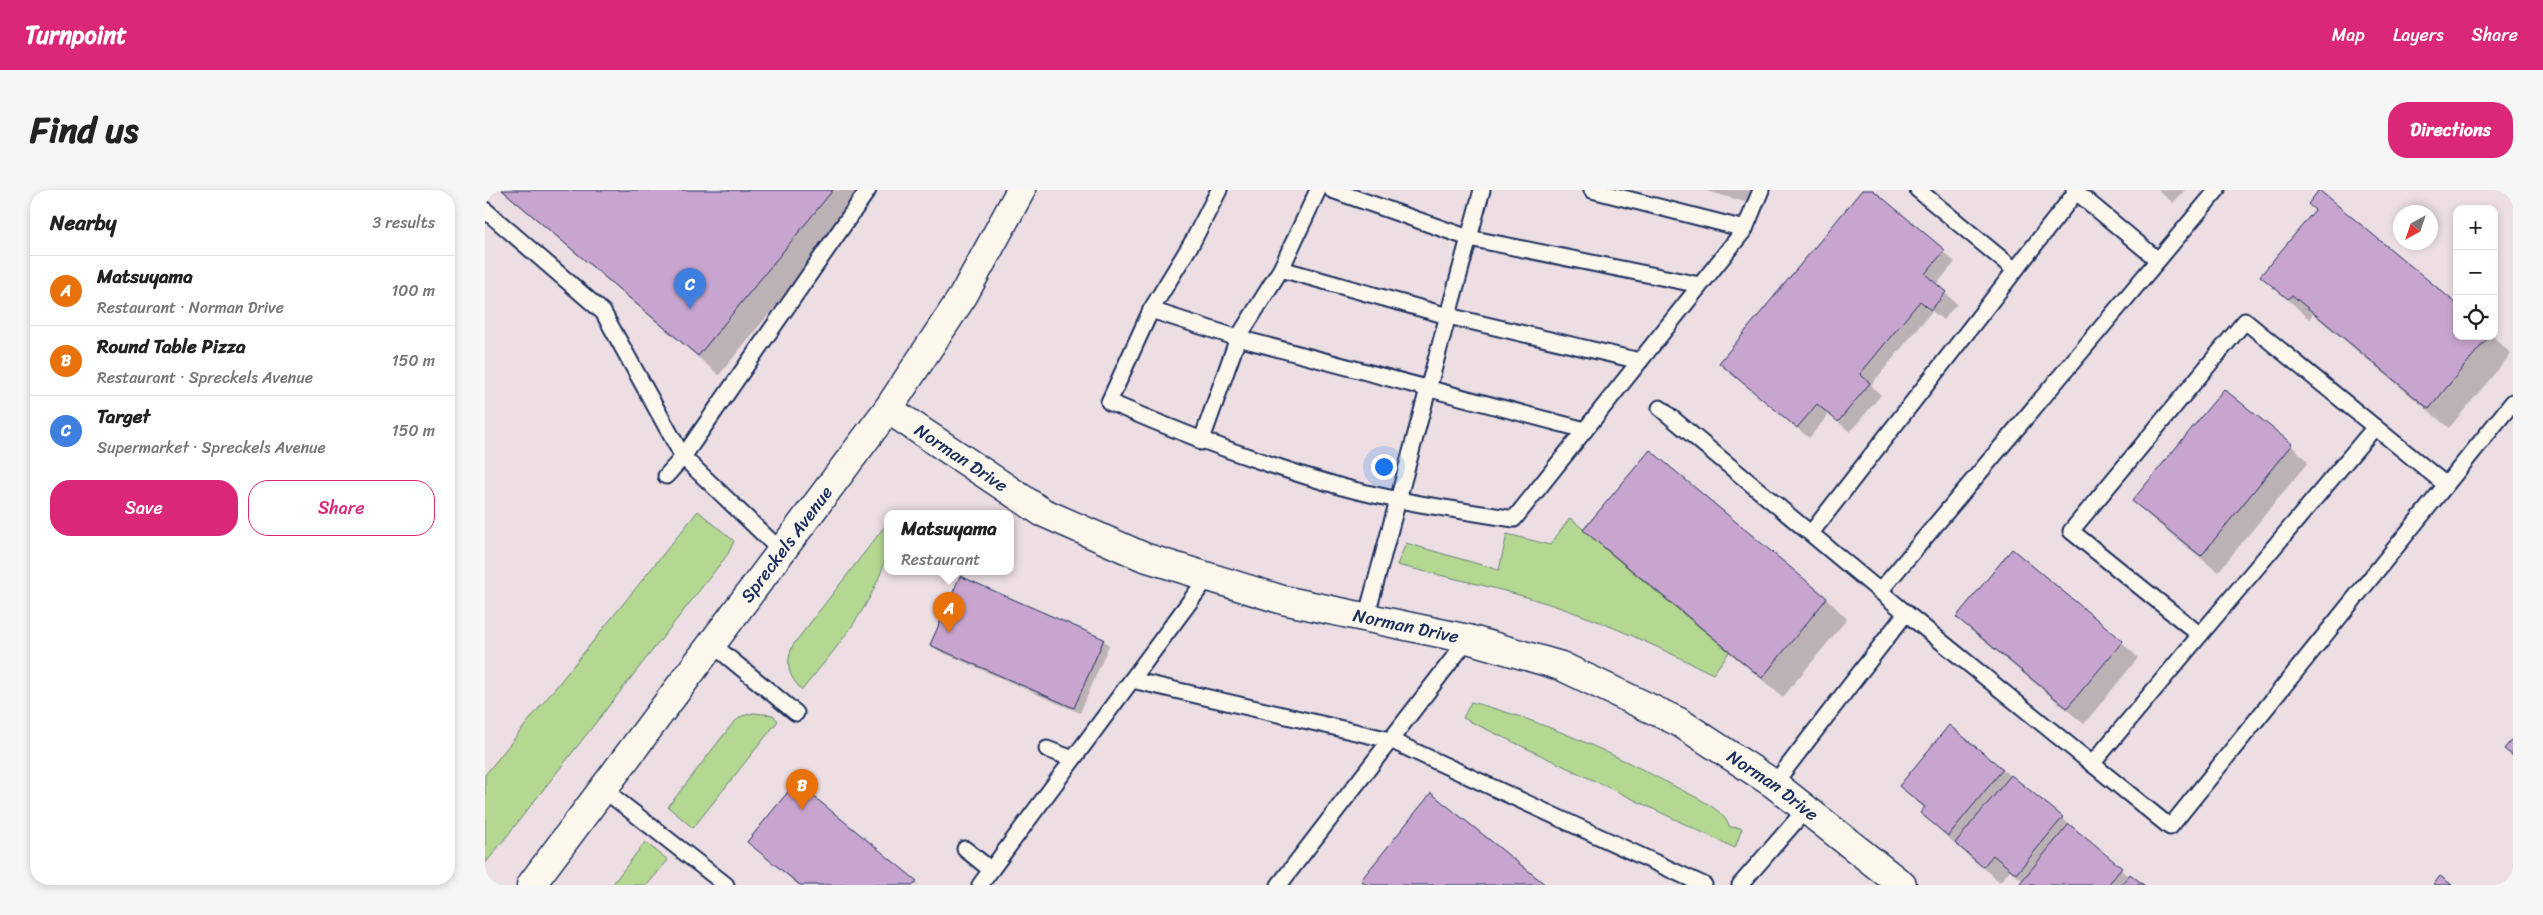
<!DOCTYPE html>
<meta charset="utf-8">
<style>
body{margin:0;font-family:Sriracha,sans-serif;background:#f6f6f6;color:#222}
.controls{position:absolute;right:15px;top:15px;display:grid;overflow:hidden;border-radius:10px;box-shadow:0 2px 8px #0003}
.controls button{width:45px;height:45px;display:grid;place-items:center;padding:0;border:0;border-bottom:1px solid #e0e0e0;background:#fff;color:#222;font:25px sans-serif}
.compass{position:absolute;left:1908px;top:15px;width:45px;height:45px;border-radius:50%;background:#fff;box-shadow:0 2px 8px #0003;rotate:220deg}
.you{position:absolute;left:898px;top:276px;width:18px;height:18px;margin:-12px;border:4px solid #fff;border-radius:50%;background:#1a73e8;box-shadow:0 0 0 8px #1a73e833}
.badge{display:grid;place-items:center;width:32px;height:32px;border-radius:50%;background:#db2777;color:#fff;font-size:16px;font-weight:700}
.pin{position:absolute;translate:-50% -41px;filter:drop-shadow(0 1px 2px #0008)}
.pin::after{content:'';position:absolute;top:26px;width:18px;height:15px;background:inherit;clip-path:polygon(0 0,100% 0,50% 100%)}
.popup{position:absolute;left:399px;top:320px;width:130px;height:65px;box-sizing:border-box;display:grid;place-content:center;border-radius:10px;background:#fff;filter:drop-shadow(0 1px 4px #0005);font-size:16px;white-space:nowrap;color:#767676}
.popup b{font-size:19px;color:#222}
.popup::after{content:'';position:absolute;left:50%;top:100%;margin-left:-10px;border:10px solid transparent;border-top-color:#fff}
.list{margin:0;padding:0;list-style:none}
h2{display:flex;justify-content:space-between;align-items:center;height:65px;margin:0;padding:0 20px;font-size:21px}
h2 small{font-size:16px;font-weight:400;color:#767676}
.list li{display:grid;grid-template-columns:32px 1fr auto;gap:15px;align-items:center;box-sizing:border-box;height:70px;padding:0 20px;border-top:1px solid #e0e0e0}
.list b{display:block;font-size:19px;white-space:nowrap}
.list p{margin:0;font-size:16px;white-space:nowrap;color:#767676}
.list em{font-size:16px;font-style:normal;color:#767676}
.actions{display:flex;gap:10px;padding:15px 20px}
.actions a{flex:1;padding:11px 0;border:1px solid #db2777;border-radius:20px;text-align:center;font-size:18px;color:#db2777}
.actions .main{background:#db2777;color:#fff}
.icon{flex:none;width:28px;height:28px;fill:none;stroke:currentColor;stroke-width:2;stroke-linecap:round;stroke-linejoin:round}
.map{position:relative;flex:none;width:2028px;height:695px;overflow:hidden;border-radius:20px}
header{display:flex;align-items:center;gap:30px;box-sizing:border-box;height:70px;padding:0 25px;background:#db2777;color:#fff}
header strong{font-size:24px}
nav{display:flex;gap:28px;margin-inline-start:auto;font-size:18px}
.intro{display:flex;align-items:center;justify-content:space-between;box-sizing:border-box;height:120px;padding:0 30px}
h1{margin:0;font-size:35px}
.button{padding:12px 22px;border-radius:20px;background:#db2777;color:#fff;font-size:18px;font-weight:700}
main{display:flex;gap:30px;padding:0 30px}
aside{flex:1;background:#fff;border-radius:20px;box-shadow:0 2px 8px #0003}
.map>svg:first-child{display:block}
.green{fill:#b4d791;stroke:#688378}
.shadow{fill:#0003}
.building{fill:#c8a5cf;stroke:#1b2f5e}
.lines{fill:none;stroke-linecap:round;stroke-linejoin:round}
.lane-casing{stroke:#1b2f5e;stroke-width:19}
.street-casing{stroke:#1b2f5e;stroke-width:31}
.secondary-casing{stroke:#1b2f5e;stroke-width:31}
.lane{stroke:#fbf7ec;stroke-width:15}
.street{stroke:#fbf7ec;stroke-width:28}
.secondary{stroke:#fbf7ec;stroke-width:28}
.labels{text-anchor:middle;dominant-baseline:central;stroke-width:4.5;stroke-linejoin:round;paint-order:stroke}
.street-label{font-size:18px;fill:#1b2f5e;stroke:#fbf7ec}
</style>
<header>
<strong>Turnpoint</strong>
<nav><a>Map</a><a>Layers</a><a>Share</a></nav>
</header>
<div class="intro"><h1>Find us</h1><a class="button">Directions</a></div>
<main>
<aside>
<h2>Nearby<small>3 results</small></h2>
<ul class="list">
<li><span class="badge" style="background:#e8710a">A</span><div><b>Matsuyama</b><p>Restaurant · Norman Drive</p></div><em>100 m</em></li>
<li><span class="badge" style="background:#e8710a">B</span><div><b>Round Table Pizza</b><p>Restaurant · Spreckels Avenue</p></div><em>150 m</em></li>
<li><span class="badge" style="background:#3f7fe0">C</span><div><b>Target</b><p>Supermarket · Spreckels Avenue</p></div><em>150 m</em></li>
</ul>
<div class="actions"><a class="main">Save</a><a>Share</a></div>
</aside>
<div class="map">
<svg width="2028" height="695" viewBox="0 0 2028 695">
<rect width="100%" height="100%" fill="#ecdee3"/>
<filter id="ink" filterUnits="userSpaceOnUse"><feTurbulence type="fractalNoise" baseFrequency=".02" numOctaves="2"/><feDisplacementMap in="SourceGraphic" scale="10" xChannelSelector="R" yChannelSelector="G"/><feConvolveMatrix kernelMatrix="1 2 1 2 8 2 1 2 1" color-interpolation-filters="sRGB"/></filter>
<g filter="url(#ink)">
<g class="green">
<path d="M213,321L249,351L243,364L0,674V585Z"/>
<path d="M1085,328L1245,461L1228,484C1181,461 1134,438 1085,421C1029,401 970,389 912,375L921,353L1014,380L1022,344L1065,355Z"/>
<path d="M403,332C403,342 405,354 402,363C389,416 350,459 317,500C303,486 300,474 308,455Z"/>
<path d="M986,512C1059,531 1125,562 1191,597C1209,607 1237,617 1245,637L1257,638L1250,658L978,528Z"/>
<path d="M269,523L288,525L293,531L208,638L183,617L248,533L257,526Z"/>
<path d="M160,652L183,670L162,695H127Z"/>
</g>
<g class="shadow">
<path d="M16,0H385L234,185Z"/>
<path d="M1218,0H1282L1278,17Z"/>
<path d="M1379,0H1386L1470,72L1451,95L1472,114L1458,130L1447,121L1386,195L1396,205L1365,242L1344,224L1324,248L1235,173Z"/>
<path d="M1673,0H1700L1688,13Z"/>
<path d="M1777,85L1972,146H2008L2026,164L1964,238L1828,124L1824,129Z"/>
<path d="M1739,200L1806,255L1823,272L1733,382L1665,327L1649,311Z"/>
<path d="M1165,262L1342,409L1362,429L1298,507L1120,360L1100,340Z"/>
<path d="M1473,427L1637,452L1653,468L1599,534L1489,443Z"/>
<path d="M618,450L624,455L595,523L452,460L447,455Z"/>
<path d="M1465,537L1577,628L1644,687L1657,695H1538V691L1525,680L1515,692L1488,670L1436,623L1440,619L1416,596Z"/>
<path d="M946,605L1059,695H874Z"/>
<path d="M264,652L431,692L434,695H313Z"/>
</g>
<g class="building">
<path d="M17,0H348L213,166Z"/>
<path d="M1377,0H1388L1460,60L1440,84L1461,102L1446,120L1435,111L1375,184L1385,193L1353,232L1332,214L1312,238L1234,173Z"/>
<path d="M1834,0L1972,114V146H2004L1944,219L1807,105L1803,109L1775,86L1830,20L1823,14Z"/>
<path d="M1739,199L1807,254L1716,366L1647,311Z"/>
<path d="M1165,260L1342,408L1277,488L1098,340Z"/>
<path d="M1527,359L1638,451L1582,518L1471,427Z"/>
<path d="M475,386L619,449L589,518L445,455Z"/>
<path d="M1464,535L1518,579L1463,646L1435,623L1440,617L1414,596Z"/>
<path d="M2028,548V566L2019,559Z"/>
<path d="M1526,585L1578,627L1531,684L1508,665L1498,677L1470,653Z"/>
<path d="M311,592L432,691L429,695H315L262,652Z"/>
<path d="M946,603L1061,695H882L876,690Z"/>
<path d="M1584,634L1637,678L1623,695H1537L1535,693Z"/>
<path d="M1645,684L1659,695H1636Z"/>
<path d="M1955,686L1967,695H1948Z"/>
</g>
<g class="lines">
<g class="lane-casing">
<g id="lane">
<path d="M734,0L708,51L666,120L624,212C700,245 777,274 857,297C913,312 972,320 1029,329L1260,39L1107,0"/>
<path d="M847,0L984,48L1215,95"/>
<path d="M1433,0L1530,80"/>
<path d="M1589,0L1673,70"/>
<path d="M0,20L118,122L198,267L296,361"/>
<path d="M1260,39L1276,0"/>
<path d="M796,79L963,126L1155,171"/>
<path d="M666,120L753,148L1100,240"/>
<path d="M1175,218L1421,423"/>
<path d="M716,252L753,148L796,79L833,0"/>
<path d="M181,286L198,267L383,0"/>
<path d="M1326,343L1591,2"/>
<path d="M1395,401L1732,0"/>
<path d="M881,428L997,0"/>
<path d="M1715,445L1890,237"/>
<path d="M227,454L311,523"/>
<path d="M647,490L905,550L1219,695"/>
<path d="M562,559L588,569"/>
<path d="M1607,574L1715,445L1586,341L1760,131L1961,295"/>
<path d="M1289,594L1421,423L1685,637L2028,212"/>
<path d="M118,599L241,695"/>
<path d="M480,659L506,680L723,387"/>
<path d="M495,695L506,680"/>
<path d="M794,695L983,449"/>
<path d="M1255,695L1321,619"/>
</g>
</g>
<g class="street-casing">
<g id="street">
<path id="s1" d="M403,219L557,322L659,367L798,410L983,449L1076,476L1194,532L1289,594L1417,695"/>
</g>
</g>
<g class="secondary-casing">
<g id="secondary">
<path id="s2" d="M46,695L403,219L478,106L536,0"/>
</g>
</g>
<use href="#lane" class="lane"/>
<use href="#street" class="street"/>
<use href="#secondary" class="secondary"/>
</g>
</g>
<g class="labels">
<g class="street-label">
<text stroke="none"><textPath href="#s1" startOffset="88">Norman Drive</textPath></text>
<text stroke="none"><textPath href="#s2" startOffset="426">Spreckels Avenue</textPath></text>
<text stroke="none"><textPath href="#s1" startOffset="568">Norman Drive</textPath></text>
<text stroke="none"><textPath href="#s1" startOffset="972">Norman Drive</textPath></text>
</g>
</g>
</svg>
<div class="controls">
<button>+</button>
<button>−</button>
<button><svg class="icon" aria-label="locate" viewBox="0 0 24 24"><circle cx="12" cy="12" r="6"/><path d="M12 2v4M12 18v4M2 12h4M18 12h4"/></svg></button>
</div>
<svg class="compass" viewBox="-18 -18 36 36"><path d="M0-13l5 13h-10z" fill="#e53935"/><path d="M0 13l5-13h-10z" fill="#767676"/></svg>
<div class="you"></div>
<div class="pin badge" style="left:464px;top:443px;background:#e8710a">A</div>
<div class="popup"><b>Matsuyama</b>Restaurant</div>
<div class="pin badge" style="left:317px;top:620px;background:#e8710a">B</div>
<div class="pin badge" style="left:205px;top:119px;background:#3f7fe0">C</div>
</div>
</main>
